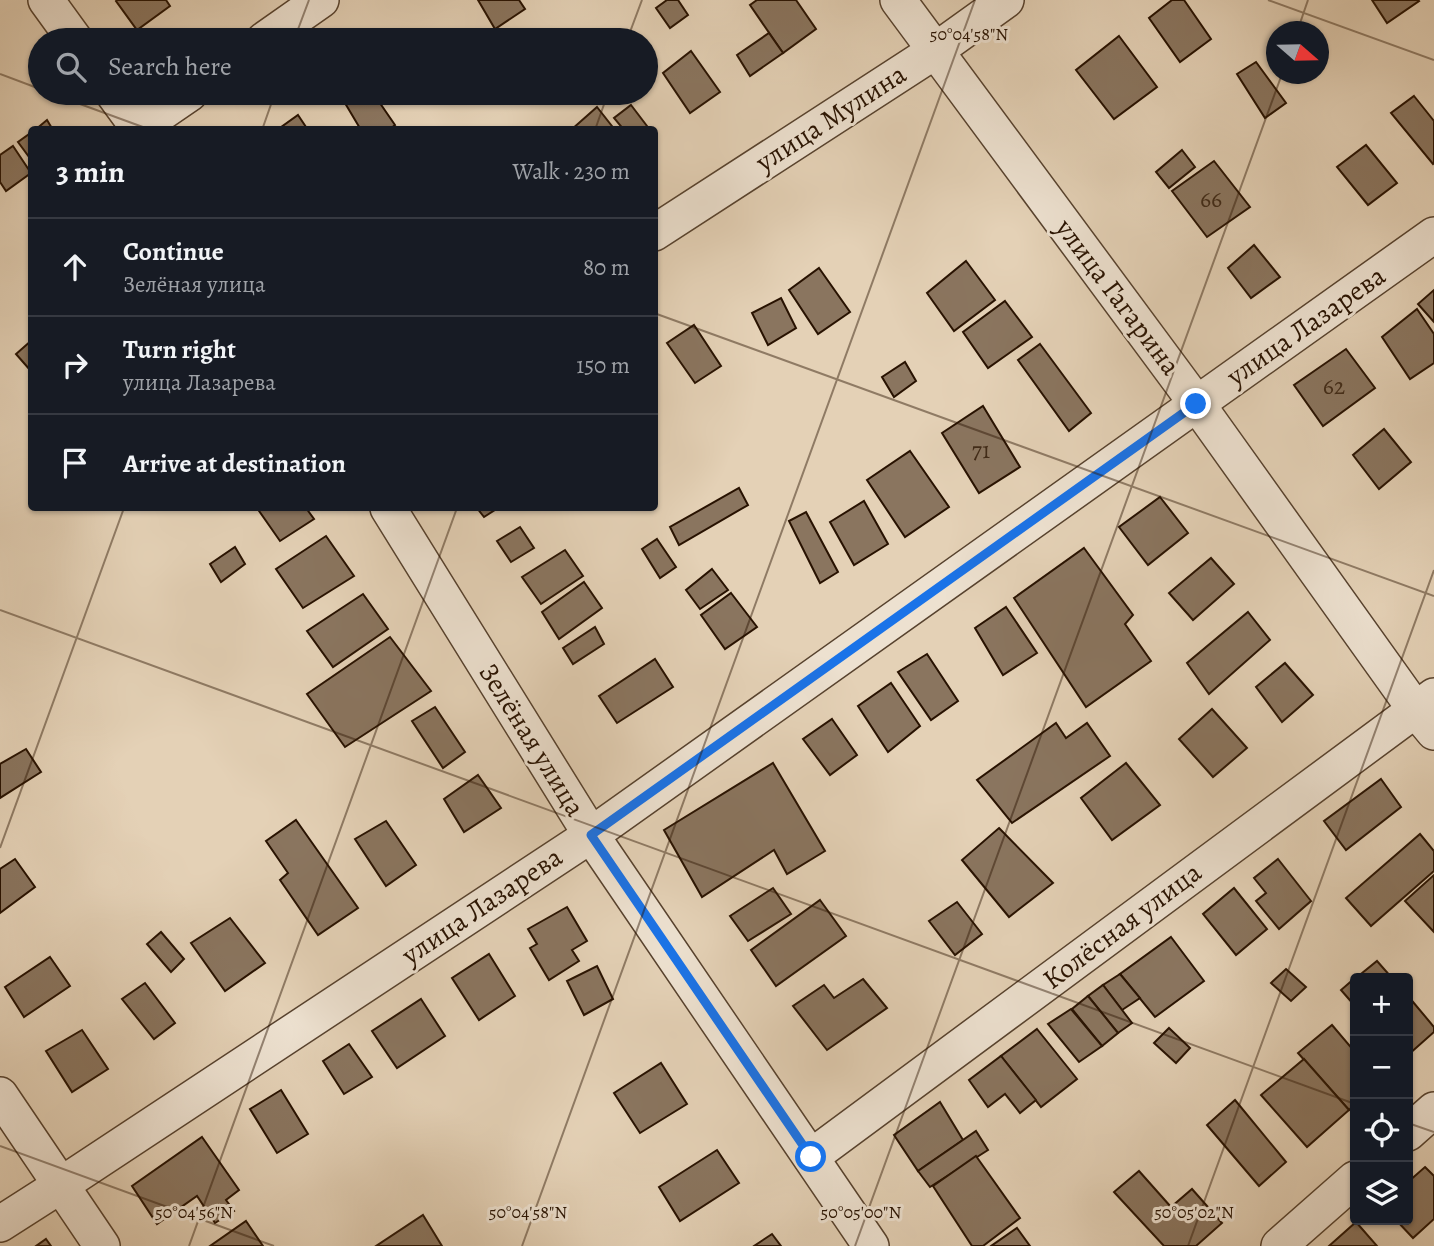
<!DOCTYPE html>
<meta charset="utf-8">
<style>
body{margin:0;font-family:Alegreya,serif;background:#242831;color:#f1f3f6}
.controls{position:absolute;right:21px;bottom:21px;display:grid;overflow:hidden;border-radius:7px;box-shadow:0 2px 5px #0004}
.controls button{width:63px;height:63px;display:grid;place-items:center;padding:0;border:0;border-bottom:2px solid #363941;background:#171b24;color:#f1f3f6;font:35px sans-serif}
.compass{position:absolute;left:1266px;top:21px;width:63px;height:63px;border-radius:50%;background:#171b24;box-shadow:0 2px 5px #0004;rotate:110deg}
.stop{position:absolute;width:21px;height:21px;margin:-16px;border:5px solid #1a73e8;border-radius:50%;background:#fff}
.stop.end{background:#1a73e8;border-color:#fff;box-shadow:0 2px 7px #0008}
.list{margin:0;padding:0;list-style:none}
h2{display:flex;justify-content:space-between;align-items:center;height:91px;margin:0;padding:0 28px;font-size:30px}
h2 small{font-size:23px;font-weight:400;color:#9ea1a6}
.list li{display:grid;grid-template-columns:46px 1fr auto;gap:21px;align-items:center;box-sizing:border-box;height:98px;padding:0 28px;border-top:2px solid #363941}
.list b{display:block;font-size:26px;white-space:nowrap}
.list p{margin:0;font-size:23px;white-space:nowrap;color:#9ea1a6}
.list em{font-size:23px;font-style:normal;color:#9ea1a6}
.icon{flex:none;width:38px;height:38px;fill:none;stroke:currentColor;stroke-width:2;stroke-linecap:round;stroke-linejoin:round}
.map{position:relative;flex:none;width:1434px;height:1246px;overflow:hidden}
.search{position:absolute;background:#171b24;box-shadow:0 2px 5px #0004;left:28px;top:28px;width:630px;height:77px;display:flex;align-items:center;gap:18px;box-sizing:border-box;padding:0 24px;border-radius:38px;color:#9ea1a6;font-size:26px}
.panel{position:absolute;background:#171b24;box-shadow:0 2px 5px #0004;left:28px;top:126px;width:630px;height:385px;border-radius:7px}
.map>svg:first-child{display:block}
.building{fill:#8a755f;stroke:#281201;stroke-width:2}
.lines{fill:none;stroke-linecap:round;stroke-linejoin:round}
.minor-casing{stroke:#57422e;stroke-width:38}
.minor{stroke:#ede1d0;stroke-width:35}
.route{stroke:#1a73e8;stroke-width:9}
.ticks{fill:none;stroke:#281201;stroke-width:2;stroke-opacity:0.45}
.labels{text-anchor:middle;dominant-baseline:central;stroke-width:6;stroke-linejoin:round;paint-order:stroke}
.number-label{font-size:24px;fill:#402b18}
.street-label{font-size:28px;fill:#281201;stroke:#ede1d0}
.ticks-label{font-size:18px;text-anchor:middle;fill:#281201;stroke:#ede1d0;stroke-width:6;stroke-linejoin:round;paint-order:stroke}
</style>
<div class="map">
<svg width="1434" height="1246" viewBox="0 0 1434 1246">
<rect width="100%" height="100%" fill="#e4d1b6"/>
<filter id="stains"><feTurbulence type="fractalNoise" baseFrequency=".00286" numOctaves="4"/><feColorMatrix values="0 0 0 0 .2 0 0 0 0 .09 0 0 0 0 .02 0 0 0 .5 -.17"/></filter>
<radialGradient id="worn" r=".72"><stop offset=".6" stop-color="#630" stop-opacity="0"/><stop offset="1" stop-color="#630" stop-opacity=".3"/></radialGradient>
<g class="building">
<path d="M117,0H166L170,6L137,30L116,1Z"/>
<path d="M478,0H519L525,9L495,29Z"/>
<path d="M667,0H678L688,15L670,28L656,8Z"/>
<path d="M757,0H796L816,29L783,53L750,5Z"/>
<path d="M1172,0H1184L1211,39L1180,62L1149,18Z"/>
<path d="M1372,0H1418L1419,1L1387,23Z"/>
<path d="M769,33L783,53L750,76L737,55Z"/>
<path d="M1119,36L1157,87L1114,119L1076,70Z"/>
<path d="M691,51L720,92L690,113L663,73Z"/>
<path d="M1256,62L1286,103L1265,118L1237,74Z"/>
<path d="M339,93H373L395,125L389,130H361Z"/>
<path d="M1414,96L1434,121V163L1433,164L1391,113Z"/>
<path d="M631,105L650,130H624L614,118Z"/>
<path d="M597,107L615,130H571Z"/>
<path d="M298,115L308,130H277Z"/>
<path d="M47,120L53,130H35Z"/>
<path d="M32,132V161L18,142Z"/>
<path d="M1366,145L1397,183L1368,205L1337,167Z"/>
<path d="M13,146L31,173L6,191L0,182V155Z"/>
<path d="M1182,150L1195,167L1169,188L1156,172Z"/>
<path d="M1214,161L1250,207L1207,237L1172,191Z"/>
<path d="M1254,245L1280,277L1251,298L1228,268Z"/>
<path d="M966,261L995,300L954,331L927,293Z"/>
<path d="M819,268L850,312L818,334L789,290Z"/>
<path d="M1434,290V322L1418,304Z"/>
<path d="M781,298L796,328L768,345L752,313Z"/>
<path d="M1005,301L1032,337L988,368L963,332Z"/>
<path d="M1417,309L1434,334V363L1410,379L1382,337Z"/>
<path d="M694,325L721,366L695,383L667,343Z"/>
<path d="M32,340V369L30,370L16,354Z"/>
<path d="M1040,344L1091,413L1069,431L1018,360Z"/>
<path d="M1346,349L1375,388L1323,426L1294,385Z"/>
<path d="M905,362L916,381L894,397L882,377Z"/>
<path d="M983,406L1020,467L979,493L942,433Z"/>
<path d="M1384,429L1411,462L1379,489L1353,455Z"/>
<path d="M910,451L949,507L905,537L867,480Z"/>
<path d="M739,488L748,505L679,545L670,527Z"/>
<path d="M1160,497L1188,533L1148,565L1119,527Z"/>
<path d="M864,501L888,544L854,565L830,522Z"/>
<path d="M257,508H306L314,519L280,541Z"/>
<path d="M477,508H498L484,517Z"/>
<path d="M806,512L838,572L820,583L789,521Z"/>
<path d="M520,527L534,548L511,562L497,541Z"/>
<path d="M326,536L354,576L303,608L276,569Z"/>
<path d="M657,539L676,567L660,578L642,549Z"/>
<path d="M235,547L245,564L221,582L210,564Z"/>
<path d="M1084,548L1133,615L1125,624L1151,661L1086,707L1014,598Z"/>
<path d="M565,550L583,576L541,604L522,577Z"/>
<path d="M1211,558L1234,584L1193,620L1169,593Z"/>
<path d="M712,569L728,590L700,609L686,590Z"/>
<path d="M584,582L602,608L559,639L542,612Z"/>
<path d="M731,593L757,627L725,649L701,615Z"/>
<path d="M363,594L388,629L333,667L307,631Z"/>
<path d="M1006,607L1037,653L1003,675L975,628Z"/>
<path d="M1248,612L1270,640L1209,694L1187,663Z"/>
<path d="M595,627L604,644L573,664L563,648Z"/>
<path d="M390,637L431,691L345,747L307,694Z"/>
<path d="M927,654L958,701L931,720L898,672Z"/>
<path d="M655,659L673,687L617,723L599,696Z"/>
<path d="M1285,663L1313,695L1282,722L1256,687Z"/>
<path d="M891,683L920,726L888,752L858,706Z"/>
<path d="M435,707L465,752L443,768L412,721Z"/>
<path d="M1212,709L1247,748L1213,777L1179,739Z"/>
<path d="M832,719L857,755L830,775L803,739Z"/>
<path d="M1056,723L1066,738L1087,723L1110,756L1012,823L977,780Z"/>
<path d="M26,749L41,772L0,798V764Z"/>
<path d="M773,763L825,851L787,874L774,850L702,897L664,830Z"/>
<path d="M1126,763L1160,805L1112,840L1081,798Z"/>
<path d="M478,775L501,808L464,832L444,799Z"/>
<path d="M1381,779L1401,807L1346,850L1324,821Z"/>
<path d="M296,820L358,908L318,935L280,880L288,873L266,841Z"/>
<path d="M386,821L416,865L386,886L355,839Z"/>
<path d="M999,828L1053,883L1009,917L962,860Z"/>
<path d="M1420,834L1434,851V871L1371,926L1346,898Z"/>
<path d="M15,859L35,887L0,913V869Z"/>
<path d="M1278,859L1311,901L1279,929L1256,901L1266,893L1254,878Z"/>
<path d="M1434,875V932L1405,901Z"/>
<path d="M773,888L791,914L748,941L730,916Z"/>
<path d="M1234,888L1267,929L1236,955L1203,914Z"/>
<path d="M820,900L846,936L776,986L751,950Z"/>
<path d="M957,902L982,934L955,955L929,921Z"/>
<path d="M567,907L587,941L572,950L579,961L549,980L530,948L537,944L528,929Z"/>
<path d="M230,918L265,963L225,991L191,943Z"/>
<path d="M161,932L184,959L171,972L147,944Z"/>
<path d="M1171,937L1204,981L1155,1017L1120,974Z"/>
<path d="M489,954L515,996L479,1020L452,978Z"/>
<path d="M50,957L70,986L24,1017L5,987Z"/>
<path d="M1377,961L1392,978H1356Z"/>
<path d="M597,966L613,999L584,1015L567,981Z"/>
<path d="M1286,969L1306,987L1291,1001L1271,983Z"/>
<path d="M1120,974L1140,998L1122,1010L1103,985Z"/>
<path d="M1355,978V1006L1341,990Z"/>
<path d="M863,979L887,1008L827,1050L793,1006L824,985L834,998Z"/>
<path d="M145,983L175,1023L154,1039L122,999Z"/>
<path d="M1103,985L1132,1023L1118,1033L1088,996Z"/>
<path d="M1088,996L1118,1033L1102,1046L1072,1009Z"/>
<path d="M1408,996L1434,1027V1032L1408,1055Z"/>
<path d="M421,999L445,1036L397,1068L372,1031Z"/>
<path d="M1071,1009L1102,1046L1079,1062L1048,1024Z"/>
<path d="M1332,1025L1355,1052V1104L1349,1110L1298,1053Z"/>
<path d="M1169,1028L1190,1048L1176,1063L1154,1043Z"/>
<path d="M1037,1029L1077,1079L1041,1107L1001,1056Z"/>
<path d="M82,1030L108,1069L72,1092L46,1051Z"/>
<path d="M349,1044L372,1077L344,1094L323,1061Z"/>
<path d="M1001,1056L1036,1100L1020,1113L1005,1094L988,1107L969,1080Z"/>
<path d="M1304,1059L1349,1110L1307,1147L1261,1095Z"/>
<path d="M661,1063L687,1104L640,1133L614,1093Z"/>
<path d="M281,1090L308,1134L277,1153L250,1109Z"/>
<path d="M1235,1100L1286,1162L1259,1186L1207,1125Z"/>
<path d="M940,1102L963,1140L918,1171L894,1135Z"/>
<path d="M976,1131L988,1150L930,1187L918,1171Z"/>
<path d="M202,1137L239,1190L226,1200L234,1211L215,1223L197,1196L157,1224L132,1186Z"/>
<path d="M717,1150L739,1183L680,1221L659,1187Z"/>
<path d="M976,1156L1020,1218L983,1246H972L933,1186Z"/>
<path d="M1425,1167L1434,1176V1219L1413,1238L1396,1220H1408V1182Z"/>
<path d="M1139,1171L1171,1207L1192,1189L1222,1223L1196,1246H1164L1114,1192Z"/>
<path d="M423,1215L442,1246H376Z"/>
<path d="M246,1221L263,1246H210Z"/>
<path d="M1356,1222L1377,1246H1329Z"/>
<path d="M1017,1228L1030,1246H991Z"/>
<path d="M772,1234L781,1246H754Z"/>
<path d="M46,1239L51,1246H36Z"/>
</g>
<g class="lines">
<g class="minor-casing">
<g id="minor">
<path d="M46,0L75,40"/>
<path d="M898,0L1197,404L1415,709L1434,732"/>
<path d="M264,40L321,0"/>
<path d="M113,93L140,130"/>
<path d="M139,128L190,93"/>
<path d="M654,233L935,51L1006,0"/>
<path d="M388,508L591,835L871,1246"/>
<path d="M0,1095L102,1246"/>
<path d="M1408,1133L1434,1110"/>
<path d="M811,1157L1434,696"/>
<path d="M0,1224L61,1185L591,835L1434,235"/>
<path d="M1279,1246L1355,1179"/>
</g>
</g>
<use href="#minor" class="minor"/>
</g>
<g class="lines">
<path class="route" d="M811,1157L591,835L1196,404"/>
</g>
<path class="ticks" d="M1268,0L1434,60M1297,32L1308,0M294,40L309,0M627,40L642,0M0,74L40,89M50,93L151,130M262,130L275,93M595,130L608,93M654,313L1434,596M0,610L1355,1104M0,848L124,508M1408,1123L1434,1132M0,1146L274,1246M189,1246L457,508M522,1246L975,0M855,1246L1282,74M1188,1246L1434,570"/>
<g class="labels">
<g class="number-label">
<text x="1211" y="199">66</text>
<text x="1334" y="386">62</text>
<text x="981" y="450">71</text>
</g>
<g class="street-label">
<text transform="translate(831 118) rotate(-33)">улица Мулина</text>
<text transform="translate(1118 297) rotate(53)">улица Гагарина</text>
<text transform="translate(1306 326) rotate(-35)">улица Лазарева</text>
<text transform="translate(532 740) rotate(58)">Зелёная улица</text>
<text transform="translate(482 906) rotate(-34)">улица Лазарева</text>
<text transform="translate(1122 926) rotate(-37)">Колёсная улица</text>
</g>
</g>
<g class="ticks-label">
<text x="969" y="40">50°04'58"N</text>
<text x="194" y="1218">50°04'56"N</text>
<text x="528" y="1218">50°04'58"N</text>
<text x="861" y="1218">50°05'00"N</text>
<text x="1194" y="1218">50°05'02"N</text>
</g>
<rect width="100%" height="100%" filter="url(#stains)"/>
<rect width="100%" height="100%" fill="url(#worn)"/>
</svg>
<div class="controls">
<button>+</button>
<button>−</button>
<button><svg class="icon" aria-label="locate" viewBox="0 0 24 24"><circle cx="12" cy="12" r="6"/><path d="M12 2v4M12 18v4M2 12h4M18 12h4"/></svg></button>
<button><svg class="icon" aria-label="layers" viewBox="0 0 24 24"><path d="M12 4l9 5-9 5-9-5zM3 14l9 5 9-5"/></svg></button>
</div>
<svg class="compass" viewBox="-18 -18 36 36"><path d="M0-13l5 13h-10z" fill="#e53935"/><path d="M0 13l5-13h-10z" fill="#9ea1a6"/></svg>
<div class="stop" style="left:811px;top:1157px"></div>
<div class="stop end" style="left:1196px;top:404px"></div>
<div class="search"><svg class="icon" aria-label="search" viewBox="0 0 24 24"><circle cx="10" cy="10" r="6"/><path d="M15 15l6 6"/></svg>Search here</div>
<section class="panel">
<h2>3 min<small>Walk · 230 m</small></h2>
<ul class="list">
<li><svg class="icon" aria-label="ahead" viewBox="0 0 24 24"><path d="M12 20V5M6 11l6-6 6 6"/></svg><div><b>Continue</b><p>Зелёная улица</p></div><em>80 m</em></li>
<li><svg class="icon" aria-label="right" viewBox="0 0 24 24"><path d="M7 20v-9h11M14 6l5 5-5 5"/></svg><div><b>Turn right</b><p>улица Лазарева</p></div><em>150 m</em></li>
<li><svg class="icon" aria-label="arrive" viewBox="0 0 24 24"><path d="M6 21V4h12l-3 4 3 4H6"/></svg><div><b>Arrive at destination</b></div></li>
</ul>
</section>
</div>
